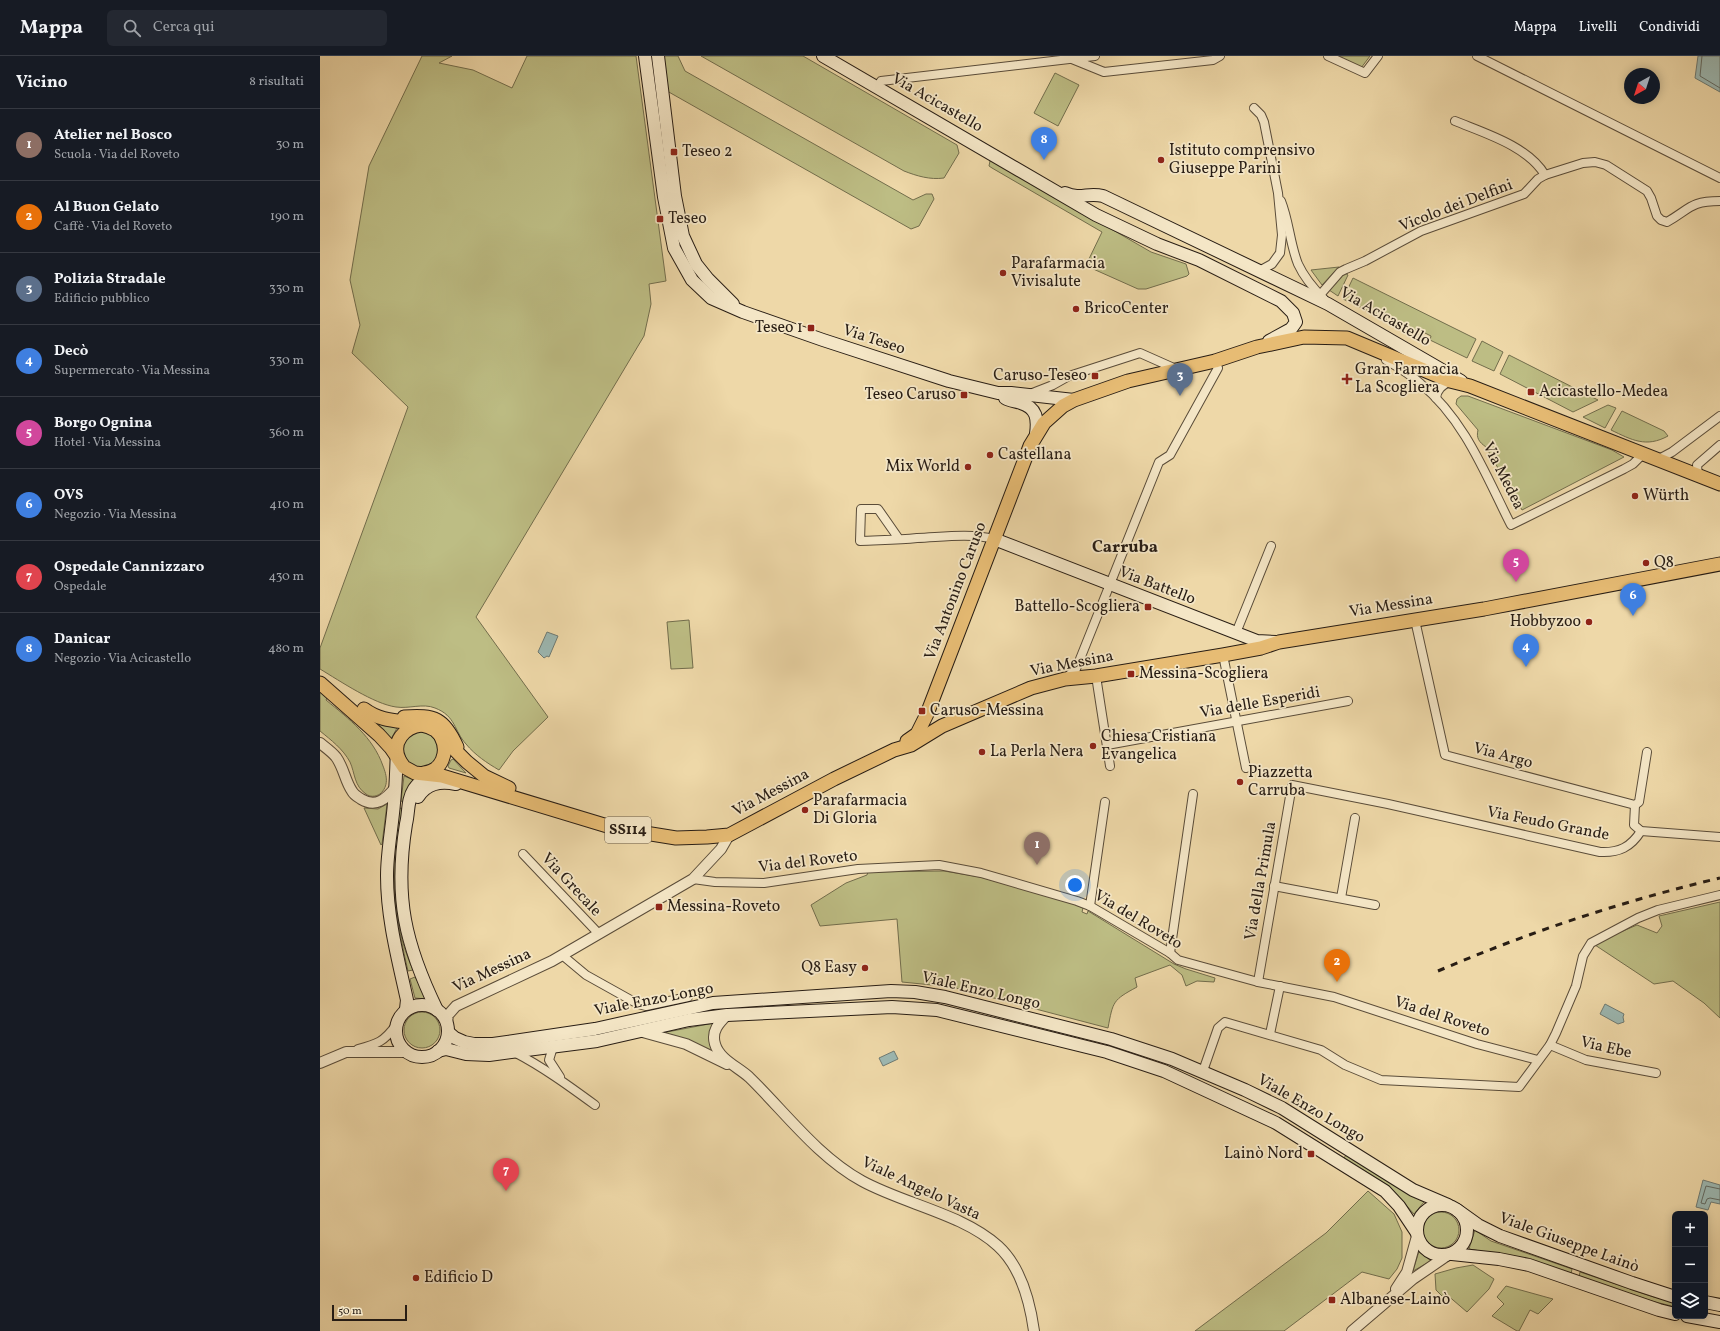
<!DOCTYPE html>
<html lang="it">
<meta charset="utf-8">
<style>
body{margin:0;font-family:Vollkorn,serif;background:#242831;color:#f1f3f6}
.controls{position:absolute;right:12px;bottom:12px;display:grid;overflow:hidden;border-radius:6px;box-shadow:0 2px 10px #0003}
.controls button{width:36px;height:36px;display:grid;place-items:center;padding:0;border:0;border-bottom:1px solid #363941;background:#171b24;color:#f1f3f6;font:20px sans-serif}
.compass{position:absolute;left:1304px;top:12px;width:36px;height:36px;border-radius:50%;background:#171b24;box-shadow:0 2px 10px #0003;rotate:219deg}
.scale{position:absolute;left:12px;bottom:10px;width:75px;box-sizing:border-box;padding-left:4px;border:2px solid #281d14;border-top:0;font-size:11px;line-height:14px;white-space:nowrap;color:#281d14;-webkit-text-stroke:3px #f4e6c6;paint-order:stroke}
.you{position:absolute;left:755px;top:829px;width:14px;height:14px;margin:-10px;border:3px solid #fff;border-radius:50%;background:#1a73e8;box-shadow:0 0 0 6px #1a73e833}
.badge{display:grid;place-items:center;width:26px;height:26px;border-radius:50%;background:#2563eb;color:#fff;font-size:13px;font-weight:700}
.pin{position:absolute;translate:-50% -33px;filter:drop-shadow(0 1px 2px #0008)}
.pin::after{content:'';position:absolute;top:21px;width:14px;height:12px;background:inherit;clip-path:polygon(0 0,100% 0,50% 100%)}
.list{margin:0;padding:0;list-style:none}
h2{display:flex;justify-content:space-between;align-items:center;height:52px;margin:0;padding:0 16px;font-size:17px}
h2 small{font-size:13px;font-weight:400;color:#9ea1a6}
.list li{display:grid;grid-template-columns:26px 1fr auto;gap:12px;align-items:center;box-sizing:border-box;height:72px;padding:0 16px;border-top:1px solid #363941}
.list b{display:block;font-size:15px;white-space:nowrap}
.list p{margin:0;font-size:13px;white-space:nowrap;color:#9ea1a6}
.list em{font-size:13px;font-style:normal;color:#9ea1a6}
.icon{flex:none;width:22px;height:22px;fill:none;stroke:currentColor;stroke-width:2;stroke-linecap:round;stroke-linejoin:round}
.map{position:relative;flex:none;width:1400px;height:1275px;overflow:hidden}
header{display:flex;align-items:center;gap:24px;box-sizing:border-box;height:56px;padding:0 20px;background:#171b24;border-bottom:1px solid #363941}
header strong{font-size:19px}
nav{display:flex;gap:22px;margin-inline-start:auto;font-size:14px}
.search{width:280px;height:36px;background:#242831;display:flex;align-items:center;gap:10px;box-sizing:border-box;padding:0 14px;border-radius:6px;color:#9ea1a6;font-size:15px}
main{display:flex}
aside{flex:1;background:#171b24}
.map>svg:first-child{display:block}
.green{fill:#bdbd84;stroke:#726d4c}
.water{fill:#9cb8b2;stroke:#6e7a73}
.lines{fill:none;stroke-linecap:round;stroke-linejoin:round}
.shore{stroke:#626a63;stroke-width:1}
.minor-casing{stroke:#5a4c39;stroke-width:10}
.tertiary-casing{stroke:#5a4c39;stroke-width:12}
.secondary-casing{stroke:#281d14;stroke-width:14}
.primary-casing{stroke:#281d14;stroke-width:15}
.minor{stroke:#f4e6c6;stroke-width:8}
.tertiary{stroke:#f4e6c6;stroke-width:10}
.secondary{stroke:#f4e6c6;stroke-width:12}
.primary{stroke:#e7bc74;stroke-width:13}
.rail{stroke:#281d14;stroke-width:3;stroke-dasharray:7 7;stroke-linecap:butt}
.poi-dot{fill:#8f2418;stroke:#f4e6c6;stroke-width:1.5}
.labels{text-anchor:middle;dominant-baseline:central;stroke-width:3.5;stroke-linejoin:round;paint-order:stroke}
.shield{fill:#f4e6c6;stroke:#655949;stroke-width:1}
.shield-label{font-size:15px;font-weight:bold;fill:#281d14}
.street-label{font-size:16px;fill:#281d14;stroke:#f4e6c6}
.poi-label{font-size:16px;fill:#281d14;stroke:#f4e6c6;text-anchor:start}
.neighbourhood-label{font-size:17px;font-weight:bold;fill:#281d14;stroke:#f4e6c6}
</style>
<header>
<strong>Mappa</strong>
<div class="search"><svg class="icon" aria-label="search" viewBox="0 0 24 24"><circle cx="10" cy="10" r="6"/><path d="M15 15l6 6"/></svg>Cerca qui</div>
<nav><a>Mappa</a><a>Livelli</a><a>Condividi</a></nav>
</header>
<main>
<aside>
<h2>Vicino<small>8 risultati</small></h2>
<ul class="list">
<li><span class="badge" style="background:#8d6e63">1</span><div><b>Atelier nel Bosco</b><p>Scuola · Via del Roveto</p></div><em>30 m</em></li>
<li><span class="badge" style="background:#e8710a">2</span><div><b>Al Buon Gelato</b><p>Caffè · Via del Roveto</p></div><em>190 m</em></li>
<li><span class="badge" style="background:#5c6f8a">3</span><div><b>Polizia Stradale</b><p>Edificio pubblico</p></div><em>330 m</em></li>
<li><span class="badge" style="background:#3f7fe0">4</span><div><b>Decò</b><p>Supermercato · Via Messina</p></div><em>330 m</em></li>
<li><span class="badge" style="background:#d1479c">5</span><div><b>Borgo Ognina</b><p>Hotel · Via Messina</p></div><em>360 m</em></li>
<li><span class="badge" style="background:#3f7fe0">6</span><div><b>OVS</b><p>Negozio · Via Messina</p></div><em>410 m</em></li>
<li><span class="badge" style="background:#e0444e">7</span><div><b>Ospedale Cannizzaro</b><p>Ospedale</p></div><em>430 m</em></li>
<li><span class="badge" style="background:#3f7fe0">8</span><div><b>Danicar</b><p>Negozio · Via Acicastello</p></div><em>480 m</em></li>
</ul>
</aside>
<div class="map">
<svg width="1400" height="1275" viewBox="0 0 1400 1275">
<rect width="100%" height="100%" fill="#eed8a8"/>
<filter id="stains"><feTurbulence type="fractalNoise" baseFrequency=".005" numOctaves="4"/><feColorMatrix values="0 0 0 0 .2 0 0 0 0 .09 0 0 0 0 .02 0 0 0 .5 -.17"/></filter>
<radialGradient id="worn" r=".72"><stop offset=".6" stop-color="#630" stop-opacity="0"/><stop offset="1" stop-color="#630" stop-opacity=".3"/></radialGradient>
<g class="green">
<path d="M102,0H132L119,7L153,14L192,32L207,0H316L346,225L329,228L331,248L324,280L156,561L228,661L193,695L179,714C167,707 155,699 146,688C134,675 136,660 115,652C103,647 89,653 76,651C54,648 20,625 0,613V592L88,351L32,297L40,269L30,224L49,110Z"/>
<path d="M342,0H358L365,15L593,144L606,138H612L614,143L599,170L591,173L347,35Z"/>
<path d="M381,0H483L637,89L639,97L624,122C610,124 597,120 584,115Z"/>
<path d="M1018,0H1050L1041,12Z"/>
<path d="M735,17L759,29L738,70L714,57Z"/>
<path d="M670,105L677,107L831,196L866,208L869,218L867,220L826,233H818L771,212L768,205L782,176L672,112L669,110Z"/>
<path d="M1019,211L1002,229L991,214Z"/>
<path d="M1025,217L1028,219L1018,240L1009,234Z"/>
<path d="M1033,222L1156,283L1147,302L1110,284L1111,280L1103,276L1101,280L1023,243Z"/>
<path d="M1162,285L1183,296L1174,315L1152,305Z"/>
<path d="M1189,299L1278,344L1253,356L1180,318Z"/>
<path d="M1141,340H1148L1292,394L1304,401L1202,454L1166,391C1159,386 1156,382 1158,374L1136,348L1137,343Z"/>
<path d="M1288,349L1296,352L1285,372L1263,361Z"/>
<path d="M1302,355L1344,375L1348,380C1326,392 1312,384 1291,374Z"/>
<path d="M369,564L373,612L351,613L347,566Z"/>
<path d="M0,635L7,642L6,644C29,663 53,681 63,710C67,720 69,730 60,738C55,741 50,741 46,738C34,730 35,717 30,706C23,693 11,684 0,675Z"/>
<path d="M57,666L77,672L71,683L56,667Z"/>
<circle cx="101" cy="693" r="18"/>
<path d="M133,703L146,717L129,712L128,710L131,704Z"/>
<path d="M84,720L96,725L85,747L81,745Z"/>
<path d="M67,748L62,788L61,789L44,752L58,753Z"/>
<path d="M80,752L84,753C71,806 70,864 93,914L88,915C77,867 70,830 76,780C77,771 77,761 80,752Z"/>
<path d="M624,815L660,821L749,846L763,852L762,856L767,858L768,855L854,908L866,913L895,922L894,926L877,925L866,930L862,919L850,909L815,922L817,931C793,944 793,945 788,972L632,931L582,926L577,863L500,870L491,849L526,827L547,819L548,816Z"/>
<path d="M1400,846V962L1384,947L1353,925L1334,928L1275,889L1284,883L1317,869L1337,877L1342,870L1339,860Z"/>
<path d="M95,921L106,941V943L95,942L90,923Z"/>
<circle cx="102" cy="974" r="18"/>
<path d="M394,967C390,978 387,985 394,996H392L345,978L347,976Z"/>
<path d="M1026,1099L1080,1133L1104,1146L1094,1158L1076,1138L1024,1102Z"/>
<path d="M1048,1135L1074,1158L1082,1176V1202L1077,1213L1069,1223L1042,1216L964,1275H875L1006,1177Z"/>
<circle cx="1121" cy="1174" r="18"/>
<path d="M1155,1174L1171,1185L1252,1213L1251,1218L1211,1204L1149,1193Z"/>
<path d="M1099,1195L1111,1205L1093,1215Z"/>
<path d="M1153,1209L1174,1223L1169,1233L1147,1256L1126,1238L1123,1241L1116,1234L1115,1218L1136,1212Z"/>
<path d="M1260,1216L1334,1241L1355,1246V1251L1332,1245L1259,1221Z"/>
<path d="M1186,1230L1233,1243L1218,1258L1210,1254L1199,1275H1197L1172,1260L1184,1248L1177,1241Z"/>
</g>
<g class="water">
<path d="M1378,0H1400V36L1375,22Z"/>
<path d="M227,576L238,580L229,601L227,600L224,602L218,596Z"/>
<path d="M1285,948L1304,958L1303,961L1304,966L1298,968L1280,958Z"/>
<path d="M574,995L578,1003L563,1010L559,1002Z"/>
<path d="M1383,1124L1400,1129V1148L1391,1146L1388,1154L1376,1151Z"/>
</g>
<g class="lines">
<g class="shore">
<path d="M1382,0L1380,20L1400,32"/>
<path d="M1400,1133L1386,1130L1381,1147L1385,1148L1387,1143L1390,1142L1400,1144"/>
</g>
<g class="minor-casing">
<g id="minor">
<path d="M1008,0L1045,17L1058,0"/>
<path d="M1157,0L1400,122"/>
<path d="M752,3L784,16L893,4L900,0"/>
<path d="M557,32L561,25L775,0"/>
<path d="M934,52L941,59L944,66L958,137L962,179L960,197L952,208L941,214"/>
<path d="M1135,65C1164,77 1208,90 1225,119"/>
<path d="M961,145C969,165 970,188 978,208C984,221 994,233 1004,243"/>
<path d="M1000,239L1020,216L1026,213L1045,205L1101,175L1204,138L1218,123L1225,119L1263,107L1275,106L1286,109L1327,135L1331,142L1337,160L1341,164L1347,166C1370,153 1370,145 1400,145"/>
<path d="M1066,304C1078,311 1090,318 1101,328C1145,364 1166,420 1191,469L1304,413L1313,408L1323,398"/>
<path d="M710,338L733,329L749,320L820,297L856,313"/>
<path d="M1116,342C1117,333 1122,330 1130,325"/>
<path d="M1337,404L1352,396L1400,360"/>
<path d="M1378,420L1377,409L1400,389"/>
<path d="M579,483L558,453H541L540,485C559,484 578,484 597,482C623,481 649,477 674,483"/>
<path d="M1095,564L1125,699L1315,749L1319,746L1327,696"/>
<path d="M916,577L951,490"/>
<path d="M903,599L926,712"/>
<path d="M776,620L790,710"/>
<path d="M746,622L756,613L839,406L850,399L898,312L895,305"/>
<path d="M787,689L1028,645"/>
<path d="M1315,749L1314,769L1321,775L1400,781"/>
<path d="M203,798L279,878"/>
<path d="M373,823L395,826L444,827L538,813L619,809L661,817L757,845L770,850L850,897L858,904L938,926L1014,941L1157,988L1218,1004"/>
<path d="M954,830L1055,849"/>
<path d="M1021,842L1035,762"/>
<path d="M770,850L785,746"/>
<path d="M850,897L873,738"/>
<path d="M242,899L266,919L318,948L326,950L368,941"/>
<path d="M938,926L972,729L1068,748L1280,796C1299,797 1311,791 1321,775"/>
<path d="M950,978L960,930"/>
<path d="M1230,989L1266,1004L1336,1017"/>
<path d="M233,991L229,1004L240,1021"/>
<path d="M38,993C57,988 64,986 76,969"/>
<path d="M194,996C223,1011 249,1030 275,1049"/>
<path d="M883,1015L898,972L905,966L1001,994L1025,1009L1061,1024L1199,1031L1230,989L1236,977L1256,930L1263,900L1271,887L1318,862L1338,854L1400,839"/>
</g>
</g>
<g class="tertiary-casing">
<g id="tertiary">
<path d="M0,687C5,691 12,696 16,701C24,712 25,725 32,735C34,739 38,741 41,743C56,752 66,743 75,732"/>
<path d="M407,959C399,967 391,975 395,988C399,1003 418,1011 429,1021C465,1056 497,1100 542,1125C584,1148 643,1158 678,1190C701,1211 710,1246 714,1275"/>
<path d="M127,967L128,959L136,950L232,905L373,823L401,793L409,779"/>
<path d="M319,975L366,988L407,1008"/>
<path d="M0,1007L26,996H87"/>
<path d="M1076,1233L1087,1216L1097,1180"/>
<path d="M1032,1275L1093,1223L1128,1199"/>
</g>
</g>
<g class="secondary-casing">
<g id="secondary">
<path d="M325,0L344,141L354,192L372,224L391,242L423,256L503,284L629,325L678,337H691L754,344"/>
<path d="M338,0L355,140L363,180L376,208L388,223L413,248"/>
<path d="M503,0L776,159L837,188L879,204L961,245L973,257L976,266L971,273L949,285"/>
<path d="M745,137C762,144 767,136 783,140L1008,248L1141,325"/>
<path d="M685,342C690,345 695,345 701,347C717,352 718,363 716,378"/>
<path d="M674,483L937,585L956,586"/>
<path d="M77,695C76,713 76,730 74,747C72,772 67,796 67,820C67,862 78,903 87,944L86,953"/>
<path d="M114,714C107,720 99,725 94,733C87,744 89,756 86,768C74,841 85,888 117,954"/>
<path d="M98,741C107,727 120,725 136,728"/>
<circle cx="102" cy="975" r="26"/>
<path d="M128,976L135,982L144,986L154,988H173L275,973L393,947L571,935L595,936L625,941L791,983L852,1003L925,1034L962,1052L1093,1134L1128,1149"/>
<path d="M118,995L126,993L146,998L169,999L277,985L369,964L407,959L572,951L617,954L787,996L844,1015L956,1067L1065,1135L1079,1150L1097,1177"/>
<circle cx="1122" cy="1174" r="25"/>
<path d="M1137,1154L1158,1169L1180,1180L1312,1227L1355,1241"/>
<path d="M1132,1198L1179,1203L1209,1209L1339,1254L1355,1258"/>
<path d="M1385,1246L1400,1249"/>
<path d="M1367,1260L1400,1266"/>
</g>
</g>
<g class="primary-casing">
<g id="primary">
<path d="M0,627L59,679L71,692L84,711L95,717L122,720L294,772L356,782L387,781L409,779L514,723L574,694L591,689L622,670L711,632L745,623L776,620L903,599L941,592L959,586L1164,553L1400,508"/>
<path d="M44,653C68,671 91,661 115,674L147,706L164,720L189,732"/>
<path d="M84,661C115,659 124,662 137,691"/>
<path d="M587,685L597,678L607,658L710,390L724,367L743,350L754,344L808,325L895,305L937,291L984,281L1027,282L1130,325L1150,330L1400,428"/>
<path d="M79,703C71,686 85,671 101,669"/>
<path d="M104,717C122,715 129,696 121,681"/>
</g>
</g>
<use href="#minor" class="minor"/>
<use href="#tertiary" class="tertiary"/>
<use href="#secondary" class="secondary"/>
<use href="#primary" class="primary"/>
<path class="rail" d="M1118,915C1209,876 1303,845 1400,822"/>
</g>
<g class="poi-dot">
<rect x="350" y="92" width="8" height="8" rx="2"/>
<circle cx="841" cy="104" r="4"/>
<rect x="336" y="159" width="8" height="8" rx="2"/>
<circle cx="683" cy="217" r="4"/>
<circle cx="756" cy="253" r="4"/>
<rect x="487" y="268" width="8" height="8" rx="2"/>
<rect x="771" y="316" width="8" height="8" rx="2"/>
<path d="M1025 317h4v4h4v4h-4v4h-4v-4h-4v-4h4z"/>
<rect x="1207" y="332" width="8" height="8" rx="2"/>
<rect x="640" y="335" width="8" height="8" rx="2"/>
<circle cx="670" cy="399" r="4"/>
<circle cx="648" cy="411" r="4"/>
<circle cx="1315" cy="440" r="4"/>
<circle cx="1326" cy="507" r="4"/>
<rect x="824" y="547" width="8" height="8" rx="2"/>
<circle cx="1269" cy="566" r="4"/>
<rect x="807" y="614" width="8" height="8" rx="2"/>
<rect x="598" y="651" width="8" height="8" rx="2"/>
<circle cx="773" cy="690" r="4"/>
<circle cx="662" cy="696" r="4"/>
<circle cx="920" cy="726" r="4"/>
<circle cx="485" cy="754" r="4"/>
<rect x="335" y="847" width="8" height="8" rx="2"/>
<circle cx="545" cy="912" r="4"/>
<rect x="987" y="1094" width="8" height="8" rx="2"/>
<circle cx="96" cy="1222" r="4"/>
<rect x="1008" y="1240" width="8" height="8" rx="2"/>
</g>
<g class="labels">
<rect class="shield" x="285" y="761" width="46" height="26" rx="3"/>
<g class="shield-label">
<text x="308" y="774">SS114</text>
</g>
<g class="street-label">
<text transform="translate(617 47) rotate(30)">Via Acicastello</text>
<text transform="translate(1136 150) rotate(-21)">Vicolo dei Delfini</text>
<text transform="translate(1065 261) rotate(30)">Via Acicastello</text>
<text transform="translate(554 284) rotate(18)">Via Teseo</text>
<text transform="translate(1183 420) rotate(63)">Via Medea</text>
<text transform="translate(837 530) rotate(21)">Via Battello</text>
<text transform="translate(636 535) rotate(-69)">Via Antonino Caruso</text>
<text transform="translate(1071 550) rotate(-9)">Via Messina</text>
<text transform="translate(752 608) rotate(-11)">Via Messina</text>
<text transform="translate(940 647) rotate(-10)">Via delle Esperidi</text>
<text transform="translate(1183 700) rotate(15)">Via Argo</text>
<text transform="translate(451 737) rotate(-28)">Via Messina</text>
<text transform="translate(1228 768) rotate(11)">Via Feudo Grande</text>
<text transform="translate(488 806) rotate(-7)">Via del Roveto</text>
<text transform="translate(941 825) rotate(-80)">Via della Primula</text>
<text transform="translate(251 829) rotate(47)">Via Grecale</text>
<text transform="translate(818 864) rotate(31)">Via del Roveto</text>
<text transform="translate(172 915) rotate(-25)">Via Messina</text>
<text transform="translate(661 935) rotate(13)">Viale Enzo Longo</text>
<text transform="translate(334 944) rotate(-11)">Viale Enzo Longo</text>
<text transform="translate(1122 961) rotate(18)">Via del Roveto</text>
<text transform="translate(1286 992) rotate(13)">Via Ebe</text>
<text transform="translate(991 1053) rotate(30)">Viale Enzo Longo</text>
<text transform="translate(601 1133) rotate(25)">Viale Angelo Vasta</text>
<text transform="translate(1249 1187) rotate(20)">Viale Giuseppe Lainò</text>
</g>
<g class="poi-label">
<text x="849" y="95">Istituto comprensivo<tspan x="849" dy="18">Giuseppe Parini</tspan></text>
<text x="362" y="96">Teseo 2</text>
<text x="348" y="163">Teseo</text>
<text x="691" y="208">Parafarmacia<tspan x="691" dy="18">Vivisalute</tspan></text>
<text x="764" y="253">BricoCenter</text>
<text x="483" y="272" text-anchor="end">Teseo 1</text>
<text x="1035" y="314">Gran Farmacia<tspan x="1035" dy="18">La Scogliera</tspan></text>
<text x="767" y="320" text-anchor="end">Caruso-Teseo</text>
<text x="1219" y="336">Acicastello-Medea</text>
<text x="636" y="339" text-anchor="end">Teseo Caruso</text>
<text x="678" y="399">Castellana</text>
<text x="640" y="411" text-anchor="end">Mix World</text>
<text x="1323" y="440">Würth</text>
<text x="1334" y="507">Q8</text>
<text x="820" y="551" text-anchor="end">Battello-Scogliera</text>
<text x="1261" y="566" text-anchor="end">Hobbyzoo</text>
<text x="819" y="618">Messina-Scogliera</text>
<text x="610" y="655">Caruso-Messina</text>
<text x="781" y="681">Chiesa Cristiana<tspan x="781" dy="18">Evangelica</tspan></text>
<text x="670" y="696">La Perla Nera</text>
<text x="928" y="717">Piazzetta<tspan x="928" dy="18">Carruba</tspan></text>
<text x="493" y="745">Parafarmacia<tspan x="493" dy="18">Di Gloria</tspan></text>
<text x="347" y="851">Messina-Roveto</text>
<text x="537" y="912" text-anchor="end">Q8 Easy</text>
<text x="983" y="1098" text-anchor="end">Lainò Nord</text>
<text x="104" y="1222">Edificio D</text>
<text x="1020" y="1244">Albanese-Lainò</text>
</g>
<g class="neighbourhood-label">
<text x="805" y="491">Carruba</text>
</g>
</g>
<rect width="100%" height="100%" filter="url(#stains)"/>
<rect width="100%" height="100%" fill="url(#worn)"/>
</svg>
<div class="controls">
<button>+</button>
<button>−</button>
<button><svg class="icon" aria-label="layers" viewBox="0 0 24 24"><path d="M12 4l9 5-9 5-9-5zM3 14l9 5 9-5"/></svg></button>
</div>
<svg class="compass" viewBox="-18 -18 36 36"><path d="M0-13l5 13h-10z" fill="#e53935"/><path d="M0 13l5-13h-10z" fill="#9ea1a6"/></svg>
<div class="scale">50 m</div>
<div class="you"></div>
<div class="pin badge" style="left:717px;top:809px;background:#8d6e63">1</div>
<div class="pin badge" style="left:1017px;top:926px;background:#e8710a">2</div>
<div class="pin badge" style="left:860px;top:340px;background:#5c6f8a">3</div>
<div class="pin badge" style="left:1206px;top:611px;background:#3f7fe0">4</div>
<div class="pin badge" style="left:1196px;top:526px;background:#d1479c">5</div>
<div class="pin badge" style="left:1313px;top:560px;background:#3f7fe0">6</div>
<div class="pin badge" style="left:186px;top:1135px;background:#e0444e">7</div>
<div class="pin badge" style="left:724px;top:104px;background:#3f7fe0">8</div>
</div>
</main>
